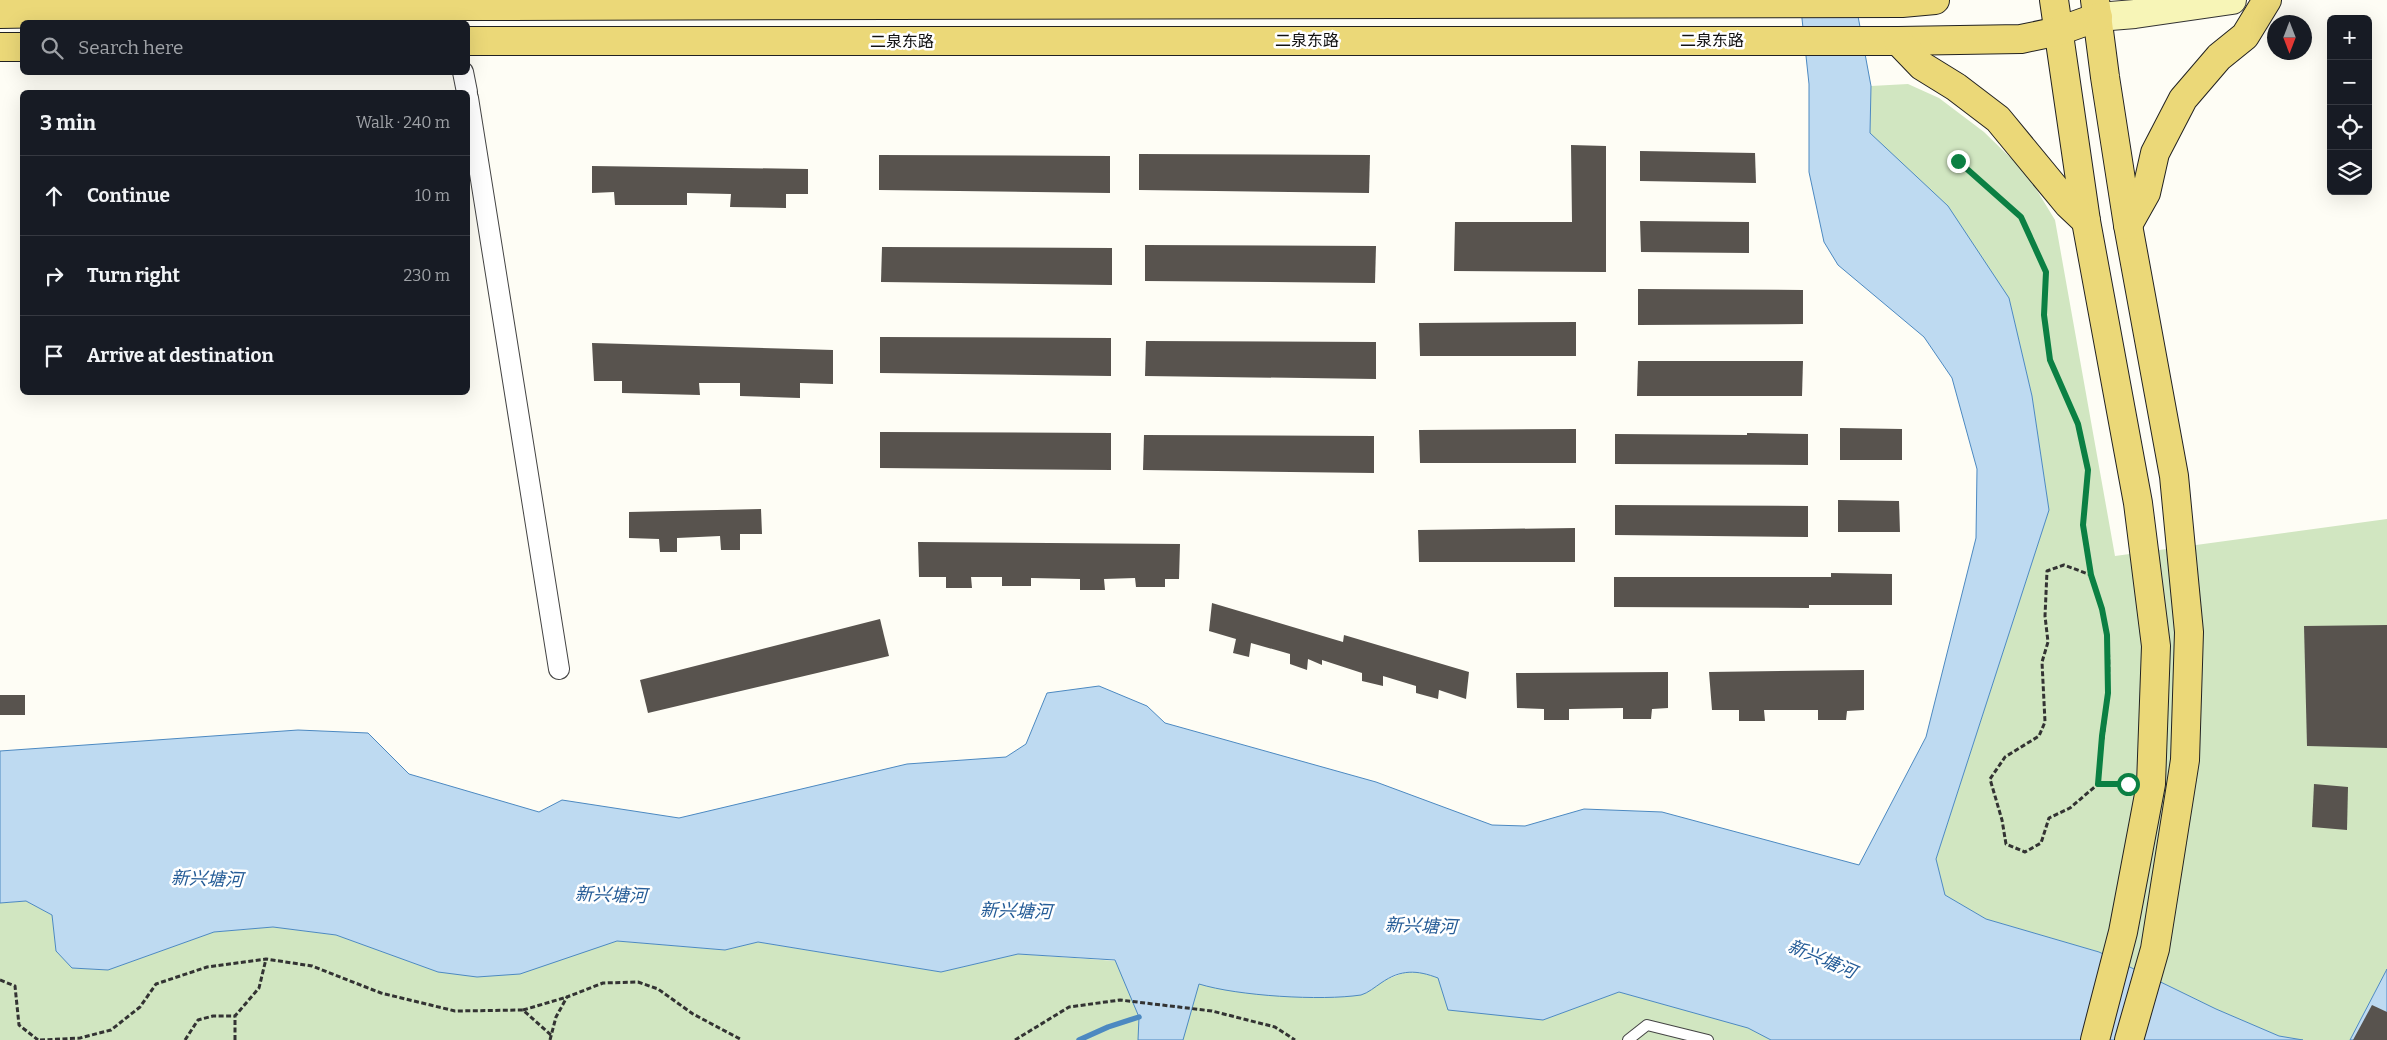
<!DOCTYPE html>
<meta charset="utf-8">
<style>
body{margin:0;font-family:Bitter,"Noto Sans SC",serif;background:#20242c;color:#f1f3f6}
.controls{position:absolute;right:15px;top:15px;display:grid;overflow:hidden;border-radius:8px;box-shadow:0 5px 20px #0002}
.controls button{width:45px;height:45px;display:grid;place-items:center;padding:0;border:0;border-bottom:1px solid #363941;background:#171b24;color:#f1f3f6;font:25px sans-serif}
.compass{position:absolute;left:2267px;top:15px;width:45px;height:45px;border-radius:50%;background:#171b24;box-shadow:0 5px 20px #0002;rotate:180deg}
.stop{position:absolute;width:15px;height:15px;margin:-11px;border:4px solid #0b8043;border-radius:50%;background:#fff}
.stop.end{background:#0b8043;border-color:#fff;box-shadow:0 1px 5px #0008}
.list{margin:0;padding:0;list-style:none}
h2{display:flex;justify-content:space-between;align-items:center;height:65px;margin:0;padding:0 20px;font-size:21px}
h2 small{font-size:16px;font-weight:400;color:#9ea1a6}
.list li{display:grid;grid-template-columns:32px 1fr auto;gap:15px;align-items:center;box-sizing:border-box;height:80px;padding:0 20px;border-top:1px solid #363941}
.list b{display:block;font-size:19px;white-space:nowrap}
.list em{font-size:16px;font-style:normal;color:#9ea1a6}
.icon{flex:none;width:28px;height:28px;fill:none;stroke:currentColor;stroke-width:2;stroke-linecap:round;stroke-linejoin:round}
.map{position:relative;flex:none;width:2387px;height:1040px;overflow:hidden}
.search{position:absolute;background:#171b24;box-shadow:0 5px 20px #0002;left:20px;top:20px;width:450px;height:55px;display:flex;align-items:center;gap:12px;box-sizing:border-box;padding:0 18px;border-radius:8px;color:#9ea1a6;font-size:19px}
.panel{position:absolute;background:#171b24;box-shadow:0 5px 20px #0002;left:20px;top:90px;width:450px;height:305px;border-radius:8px}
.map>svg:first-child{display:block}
.green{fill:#d1e6c1}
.water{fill:#bedaf1;stroke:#4c89c1}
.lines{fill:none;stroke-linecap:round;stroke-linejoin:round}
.stream{stroke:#4c89c1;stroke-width:5.5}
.building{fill:#58534e}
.service-casing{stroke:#444;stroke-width:12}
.minor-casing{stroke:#444;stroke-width:22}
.secondary-casing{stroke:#333;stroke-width:30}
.primary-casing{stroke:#222;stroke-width:30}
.path{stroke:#333;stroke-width:3;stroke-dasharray:5 2.5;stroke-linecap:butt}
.service{stroke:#fff;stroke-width:10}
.minor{stroke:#fff;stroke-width:20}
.secondary{stroke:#f7f5b7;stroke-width:28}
.primary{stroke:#ebd878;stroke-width:28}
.route{stroke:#0b8043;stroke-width:6}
.labels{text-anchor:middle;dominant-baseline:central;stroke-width:5;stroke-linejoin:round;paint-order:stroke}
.street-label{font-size:16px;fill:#111;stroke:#fff}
.water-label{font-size:18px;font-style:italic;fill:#255c97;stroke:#fff}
</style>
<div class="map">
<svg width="2387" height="1040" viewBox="0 0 2387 1040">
<rect width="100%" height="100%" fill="#fefdf5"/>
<g class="green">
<path d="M1908,84L1939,98L1984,132L2027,174L2055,220L2115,556L2387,519V969L2350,1040H2303L2279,1036L2216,1009L2099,952L1986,919L1945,895L1936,859L2049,510L2032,396L2009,298L1870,133L1871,86Z"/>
<path d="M26,901L52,915L56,951L73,968L108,970L214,932L273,927L336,935L438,972L576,953L617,941L725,950L758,942L941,972L1018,954L1385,980L1406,972L1421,971L1543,1020L1619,992L1749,1028L1771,1040H0V903Z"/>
</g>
<g class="water">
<path d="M1800,0H1855L1871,86L1870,133L1948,206L2009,298L2032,396L2049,510L1936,859L1945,895L1986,919L2099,952L2216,1009L2279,1036L2303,1040H1771L1748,1028L1619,992L1543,1020L1448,1010L1438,978C1417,970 1401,969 1381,983C1375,987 1368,993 1361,995C1321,1001 1238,996 1199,984L1183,1040H1138L1139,1017L1115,960L1018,954L941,972L758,942L725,950L617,941L520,974L477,977L438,972L336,935L273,927L214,932L108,970L72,968L56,951L52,915L26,901L0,903V751L298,730L368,733L409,774L539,812L562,800L679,818L907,764L1006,757L1026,744L1047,693L1099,686L1147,706L1165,723L1376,782L1492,825L1525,826L1584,809L1662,812L1859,865L1926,737L1976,538L1977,469L1952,378L1924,337L1838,265L1824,242L1809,172V84Z"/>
<path d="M2387,969V1040H2350Z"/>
</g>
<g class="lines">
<path class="stream" d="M1079,1040L1108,1027L1139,1017"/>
</g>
<g class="building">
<path d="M1571,145L1606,146V272L1454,271L1455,222H1572Z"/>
<path d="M1640,151L1755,153L1756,183L1640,181Z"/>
<path d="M1139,154L1370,155L1369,193L1139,190Z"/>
<path d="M879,155L1110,156V193L879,190Z"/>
<path d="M592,166L808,169V194H786V208L730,207L731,194L687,193V205H615L614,192L592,193Z"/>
<path d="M1640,221L1749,222V253L1641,252Z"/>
<path d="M1145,245L1376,246L1375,283L1145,281Z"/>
<path d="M882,247L1112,248V285L881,282Z"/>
<path d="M1638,289L1803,290V324L1638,325Z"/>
<path d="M1576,322V356H1420L1419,323Z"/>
<path d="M880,337L1111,338V376L880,373Z"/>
<path d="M1146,341L1376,342V379L1145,376Z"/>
<path d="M592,343L833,350V384L800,383V398L740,396V383H699L700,395L622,393V381H594Z"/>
<path d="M1638,361H1803L1802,396H1637Z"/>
<path d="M1840,428L1902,429V460H1840Z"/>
<path d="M1576,429V463H1420L1419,430Z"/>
<path d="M880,432L1111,433V470L880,468Z"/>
<path d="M1747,433L1808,434V465L1615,464V434L1747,435Z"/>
<path d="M1144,435L1374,436V473L1143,470Z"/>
<path d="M1838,500L1899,501L1900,532H1838Z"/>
<path d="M1615,505L1808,506V537L1615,535Z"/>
<path d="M761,509L762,534H740V550H721L720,536L677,538V552H660L659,539L629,538V512Z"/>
<path d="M1575,528V562H1419L1418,530Z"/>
<path d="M918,542L1180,544L1179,579H1165V587H1136L1135,578L1104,579L1105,590H1080V579L1031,578V586H1002V577H971L972,588H946V577H919Z"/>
<path d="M1831,573L1892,574V605H1809V608L1614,607V577H1831Z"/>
<path d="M1212,603L1343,642L1344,635L1469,672L1466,699L1439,690L1438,699L1416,693V686L1383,676V686L1362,681V673L1322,660V665L1308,659L1307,670L1290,664V654L1251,643L1249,657L1233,653L1236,639L1209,631Z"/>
<path d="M880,619L889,656L648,713L640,680Z"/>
<path d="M2387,625V748L2307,746L2304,626Z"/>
<path d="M1864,670V710L1847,711L1846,720H1818V710H1764L1765,721H1739V710H1712L1709,672Z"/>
<path d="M1668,672V708L1652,709L1651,719H1623V708L1569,709V720H1544V709L1517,708L1516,673Z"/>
<rect x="0" y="695" width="25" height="20"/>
<path d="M2314,784L2348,787L2347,830L2312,827Z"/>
<path d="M2372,1005L2387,1012V1040H2353Z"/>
</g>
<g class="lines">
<g class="service-casing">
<path id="service" d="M1628,1040L1647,1025L1708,1040"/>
</g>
<g class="minor-casing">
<g id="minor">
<path d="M463,72L467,92"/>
<path d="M468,98L559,669"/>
</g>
</g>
<g class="secondary-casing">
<path id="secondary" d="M2098,17L2135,14L2232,0"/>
</g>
<g class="primary-casing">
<g id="primary">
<path d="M2054,0L2086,221L2138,503L2156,646L2151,784L2123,932L2095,1040"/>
<path d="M2095,0L2105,77L2128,225L2174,476L2189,632L2185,760L2155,949L2129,1040"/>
<path d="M0,14L459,6L1902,3L1935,0"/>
<path d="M468,41H1898L2021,39L2059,31L2098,17"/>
<path d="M1898,41L1922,66L1956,87L1998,119L2068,204L2086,221"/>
<path d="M0,47H22"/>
<path d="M2128,225L2146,193L2155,153L2183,99L2219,57L2245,36L2267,0"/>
</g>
</g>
<g class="path">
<path d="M1958,161L2021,217L2046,272L2044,315L2050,360L2078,424L2088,470L2083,525L2091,575"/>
<path d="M2098,784C2102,735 2113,684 2107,634C2105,614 2097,595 2091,575L2064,565L2047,571L2045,616L2048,642L2042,662L2045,722L2039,736L2005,757L1990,779L2002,820L2006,844L2025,852L2041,843L2049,818L2070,808L2098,784H2128"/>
<path d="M0,980L15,986L19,1025L38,1040"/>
<path d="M523,1010L567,997"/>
<path d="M40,1040L80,1038L111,1030L140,1007L156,984L207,967L266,959L312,966L381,993L455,1011L523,1010L551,1035"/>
<path d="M185,1040L198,1020L213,1016H235"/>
<path d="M235,1040V1016L259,988L266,959"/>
<path d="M550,1040L556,1017L567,997L603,983L638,982L658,989L693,1014L742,1040"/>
<path d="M1015,1040L1069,1007L1120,1000L1212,1011L1275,1027L1295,1040"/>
</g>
<use href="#service" class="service"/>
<use href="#minor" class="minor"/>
<use href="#secondary" class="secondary"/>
<use href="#primary" class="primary"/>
</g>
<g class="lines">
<path class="route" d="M1958,161L2021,217L2046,272L2044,315L2050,360L2078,424L2088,470L2083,525L2091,575L2102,609L2107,635L2108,693L2102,736L2098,784H2128"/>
</g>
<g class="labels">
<g class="street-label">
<text x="1307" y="40">二泉东路</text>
<text x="1712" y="40">二泉东路</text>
<text x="902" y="41">二泉东路</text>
</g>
<g class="water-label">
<text transform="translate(207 879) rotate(2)">新兴塘河</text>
<text transform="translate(611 895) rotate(2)">新兴塘河</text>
<text transform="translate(1016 911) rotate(2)">新兴塘河</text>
<text transform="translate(1421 926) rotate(2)">新兴塘河</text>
<text transform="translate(1822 959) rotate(23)">新兴塘河</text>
</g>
</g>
</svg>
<div class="controls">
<button>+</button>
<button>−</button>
<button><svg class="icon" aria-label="locate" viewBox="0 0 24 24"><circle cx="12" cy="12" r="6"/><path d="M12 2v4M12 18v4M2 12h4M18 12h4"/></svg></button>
<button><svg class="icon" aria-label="layers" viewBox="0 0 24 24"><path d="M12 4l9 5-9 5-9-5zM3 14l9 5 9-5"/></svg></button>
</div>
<svg class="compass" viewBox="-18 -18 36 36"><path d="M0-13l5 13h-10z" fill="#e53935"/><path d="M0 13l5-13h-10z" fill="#9ea1a6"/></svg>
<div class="stop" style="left:2128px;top:784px"></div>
<div class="stop end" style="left:1958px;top:161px"></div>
<div class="search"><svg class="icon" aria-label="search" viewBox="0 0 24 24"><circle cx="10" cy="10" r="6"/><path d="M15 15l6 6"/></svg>Search here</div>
<section class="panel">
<h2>3 min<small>Walk · 240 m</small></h2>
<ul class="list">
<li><svg class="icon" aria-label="ahead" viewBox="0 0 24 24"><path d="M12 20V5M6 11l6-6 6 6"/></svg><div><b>Continue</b></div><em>10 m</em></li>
<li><svg class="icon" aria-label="right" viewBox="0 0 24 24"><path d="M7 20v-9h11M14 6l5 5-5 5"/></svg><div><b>Turn right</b></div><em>230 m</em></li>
<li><svg class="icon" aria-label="arrive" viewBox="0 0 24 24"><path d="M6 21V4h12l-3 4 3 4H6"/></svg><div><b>Arrive at destination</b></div></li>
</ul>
</section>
</div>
